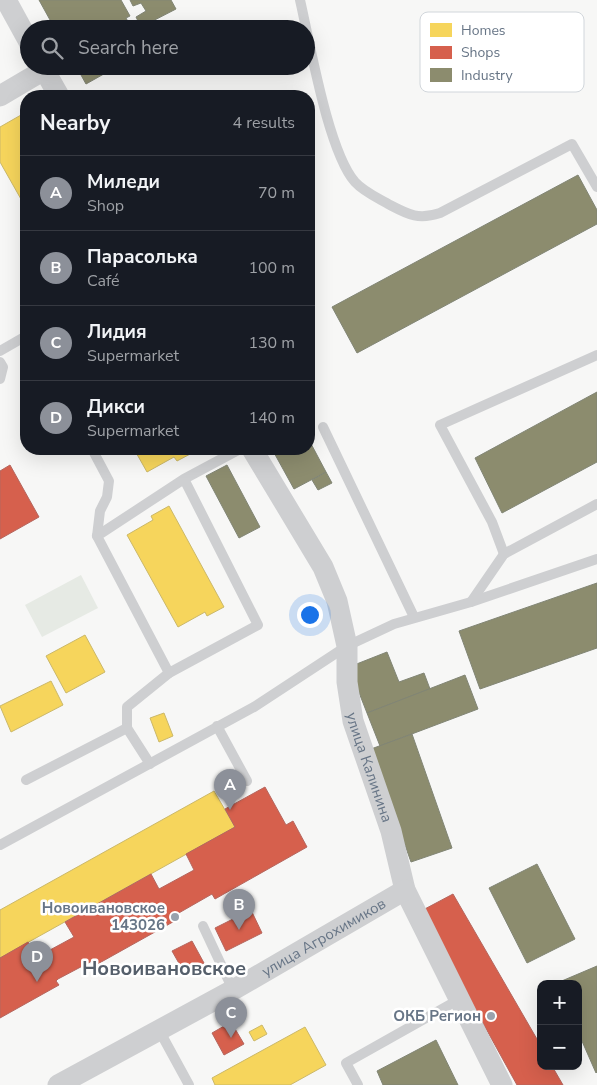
<!DOCTYPE html>
<meta charset="utf-8">
<style>
body{margin:0;font-family:"Nunito Sans",sans-serif;background:#20242c;color:#f1f3f6}
.controls{position:absolute;right:15px;bottom:15px;display:grid;overflow:hidden;border-radius:10px;box-shadow:0 5px 20px #0002}
.controls button{width:45px;height:45px;display:grid;place-items:center;padding:0;border:0;border-bottom:1px solid #363941;background:#171b24;color:#f1f3f6;font:25px sans-serif}
.you{position:absolute;left:309px;top:614px;width:18px;height:18px;margin:-12px;border:4px solid #fff;border-radius:50%;background:#1a73e8;box-shadow:0 0 0 8px #1a73e833}
.badge{display:grid;place-items:center;width:32px;height:32px;border-radius:50%;background:#8c9099;color:#fff;font-size:16px;font-weight:700}
.pin{position:absolute;translate:-50% -41px;filter:drop-shadow(0 1px 2px #0008)}
.pin::after{content:'';position:absolute;top:26px;width:18px;height:15px;background:inherit;clip-path:polygon(0 0,100% 0,50% 100%)}
.list{margin:0;padding:0;list-style:none}
h2{display:flex;justify-content:space-between;align-items:center;height:65px;margin:0;padding:0 20px;font-size:21px}
h2 small{font-size:16px;font-weight:400;color:#9ea1a6}
.list li{display:grid;grid-template-columns:32px 1fr auto;gap:15px;align-items:center;box-sizing:border-box;height:75px;padding:0 20px;border-top:1px solid #363941}
.list b{display:block;font-size:19px;white-space:nowrap}
.list p{margin:0;font-size:16px;white-space:nowrap;color:#9ea1a6}
.list em{font-size:16px;font-style:normal;color:#9ea1a6}
.icon{flex:none;width:28px;height:28px;fill:none;stroke:currentColor;stroke-width:2;stroke-linecap:round;stroke-linejoin:round}
.map{position:relative;flex:none;width:597px;height:1085px;overflow:hidden}
.search{position:absolute;background:#171b24;box-shadow:0 5px 20px #0002;left:20px;top:20px;width:295px;height:55px;display:flex;align-items:center;gap:12px;box-sizing:border-box;padding:0 18px;border-radius:28px;color:#9ea1a6;font-size:19px}
.panel{position:absolute;background:#171b24;box-shadow:0 5px 20px #0002;left:20px;top:90px;width:295px;height:365px;border-radius:20px}
.map>svg:first-child{display:block}
.green{fill:#e6eae4}
.homes{fill:#f6d55c;stroke:#cbb869}
.shops{fill:#d6604d;stroke:#b5665e}
.industry{fill:#8c8c6e;stroke:#818575}
.lines{fill:none;stroke-linecap:round;stroke-linejoin:round}
.service{stroke:#cecfd1;stroke-width:10}
.minor{stroke:#cecfd1;stroke-width:21}
.poi-dot{fill:#99a2ad;stroke:#fff;stroke-width:2}
.labels{text-anchor:middle;dominant-baseline:central;stroke-width:5;stroke-linejoin:round;paint-order:stroke}
.street-label{font-size:15px;fill:#677586;stroke:#fff}
.poi-label{font-size:15px;font-weight:bold;fill:#677586;stroke:#fff;text-anchor:end}
.district-label{font-size:20px;font-weight:bold;fill:#555f6b;stroke:#fff}
.key{fill:#fff;stroke:#d1d6db;stroke-width:1}
.key-label{font-size:14px;fill:#677586}
</style>
<div class="map">
<svg width="597" height="1085" viewBox="0 0 597 1085">
<rect width="100%" height="100%" fill="#f7f7f6"/>
<path class="green" d="M81,575L98,608L42,637L25,605Z"/>
<g class="homes">
<path d="M21,115L26,124V208L0,162V127Z"/>
<path d="M134,449H193L194,452L177,461L174,457L147,472Z"/>
<path d="M169,506L224,607L207,616L205,612L178,627L127,535L153,520L151,516Z"/>
<path d="M85,635L105,672L66,693L46,656Z"/>
<path d="M51,681L63,705L11,732L0,706Z"/>
<path d="M164,713L173,736L159,742L150,718Z"/>
<path d="M214,791L235,827L0,958V910Z"/>
<path d="M262,1025L267,1034L254,1041L249,1032Z"/>
<path d="M305,1027L326,1065L290,1085H215L212,1078Z"/>
</g>
<g class="shops">
<path d="M10,465L39,517L0,539V471Z"/>
<path d="M265,787L286,825L293,821L307,847L215,899L212,894L177,914L180,918L94,966L92,961L58,979L56,981L59,985L0,1018V958L28,942L37,957L74,937L65,922L151,874L159,889L194,870L186,854L235,827L225,809Z"/>
<path d="M453,894L541,1046V1066H552L563,1085H517L421,911Z"/>
<path d="M251,910L262,933L226,951L215,928Z"/>
<path d="M192,941L204,963L185,974L172,951Z"/>
<path d="M231,1022L244,1044L224,1055L212,1033Z"/>
</g>
<g class="industry">
<path d="M39,0H121L130,16L126,18L132,29H55Z"/>
<path d="M130,0H171L176,9L141,27L136,17L146,11L141,3L133,6Z"/>
<path d="M76,66H118L86,84Z"/>
<path d="M578,175L597,210V224L357,353L332,307Z"/>
<path d="M597,392V462L502,513L475,458Z"/>
<path d="M309,440L326,472L294,489L272,449H309Z"/>
<path d="M227,465L260,527L239,538L206,476Z"/>
<path d="M326,472L332,483L318,490L312,480Z"/>
<path d="M597,583V648L480,689L459,631Z"/>
<path d="M387,652L399,682L424,673L430,689L367,713L349,667Z"/>
<path d="M465,675L478,709L380,746L367,713Z"/>
<path d="M412,734L452,848L411,862L371,749Z"/>
<path d="M537,864L575,939L527,963L489,888Z"/>
<path d="M597,966V1072L596,1073L578,1032V984L557,983Z"/>
<path d="M436,1040L458,1085H383L377,1071Z"/>
</g>
<g class="lines">
<g class="service">
<path d="M300,0C310,43 328,151 355,182C364,192 378,198 390,205C409,215 419,220 440,213L572,144L597,187"/>
<path d="M0,351L26,336"/>
<path d="M0,362L3,367L0,379"/>
<path d="M323,427L414,617"/>
<path d="M92,449L109,481L107,497L100,511L97,536"/>
<path d="M184,479L258,625L169,673L97,536L184,479L240,449"/>
<path d="M504,554L492,522L440,425L597,355"/>
<path d="M471,602L504,554L597,504"/>
<path d="M217,726L247,781"/>
<path d="M150,764L127,728V707L169,673"/>
<path d="M26,780L127,728"/>
<path d="M0,845L254,707L347,646L394,624L471,602L597,559"/>
<path d="M203,926L233,990"/>
<path d="M159,1030L189,1085"/>
<path d="M358,1085L346,1063L458,1000"/>
</g>
<g class="minor">
<path d="M6,0L29,42"/>
<path d="M42,66L59,96"/>
<path d="M0,96L44,70"/>
<path id="s1" d="M252,449L323,567L337,601L347,646V682L353,721L391,831L405,890L502,1085"/>
<path id="s2" d="M58,1085L233,990L405,890"/>
</g>
</g>
<g class="poi-dot">
<circle cx="175" cy="917" r="5"/>
<circle cx="491" cy="1016" r="5"/>
</g>
<g class="labels">
<g class="street-label">
<text stroke="none"><textPath href="#s1" startOffset="345">улица Калинина</textPath></text>
<text stroke="none"><textPath href="#s2" startOffset="304">улица Агрохимиков</textPath></text>
</g>
<g class="poi-label">
<text x="165" y="908">Новоивановское<tspan x="165" dy="17">143026</tspan></text>
<text x="481" y="1016">ОКБ Регион</text>
</g>
<g class="district-label">
<text x="164" y="968">Новоивановское</text>
</g>
</g>
<rect x="420" y="12" width="164" height="80" rx="8" class="key"/>
<rect x="430" y="23" width="22" height="14" fill="#f6d55c"/>
<rect x="430" y="46" width="22" height="13" fill="#d6604d"/>
<rect x="430" y="68" width="22" height="14" fill="#8c8c6e"/>
<g class="key-label">
<text x="461" y="35">Homes</text>
<text x="461" y="57">Shops</text>
<text x="461" y="80">Industry</text>
</g>
</svg>
<div class="controls">
<button>+</button>
<button>−</button>
</div>
<div class="you"></div>
<div class="pin badge" style="left:230px;top:810px">A</div>
<div class="pin badge" style="left:239px;top:930px">B</div>
<div class="pin badge" style="left:231px;top:1038px">C</div>
<div class="pin badge" style="left:37px;top:982px">D</div>
<div class="search"><svg class="icon" aria-label="search" viewBox="0 0 24 24"><circle cx="10" cy="10" r="6"/><path d="M15 15l6 6"/></svg>Search here</div>
<section class="panel">
<h2>Nearby<small>4 results</small></h2>
<ul class="list">
<li><span class="badge">A</span><div><b>Миледи</b><p>Shop</p></div><em>70 m</em></li>
<li><span class="badge">B</span><div><b>Парасолька</b><p>Café</p></div><em>100 m</em></li>
<li><span class="badge">C</span><div><b>Лидия</b><p>Supermarket</p></div><em>130 m</em></li>
<li><span class="badge">D</span><div><b>Дикси</b><p>Supermarket</p></div><em>140 m</em></li>
</ul>
</section>
</div>
